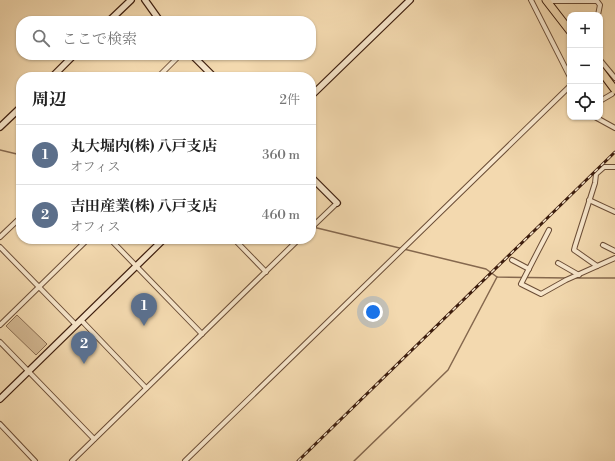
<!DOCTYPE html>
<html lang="ja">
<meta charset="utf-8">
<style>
body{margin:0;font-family:"Libre Bodoni","Noto Serif JP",serif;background:#f6f6f6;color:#222}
.controls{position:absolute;right:12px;top:12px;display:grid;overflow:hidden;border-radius:8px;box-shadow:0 1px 3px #0004}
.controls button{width:36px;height:36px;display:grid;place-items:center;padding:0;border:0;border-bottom:1px solid #e0e0e0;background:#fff;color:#222;font:20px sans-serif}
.you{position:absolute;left:373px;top:312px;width:14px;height:14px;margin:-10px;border:3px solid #fff;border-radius:50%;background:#1a73e8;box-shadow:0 0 0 6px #1a73e833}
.badge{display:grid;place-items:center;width:26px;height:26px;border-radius:50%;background:#8f2418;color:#fff;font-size:13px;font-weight:700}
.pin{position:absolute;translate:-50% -33px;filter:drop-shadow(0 1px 2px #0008)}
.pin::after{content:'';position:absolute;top:21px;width:14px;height:12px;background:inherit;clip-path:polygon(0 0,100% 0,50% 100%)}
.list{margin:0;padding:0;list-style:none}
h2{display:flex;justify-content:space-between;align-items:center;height:52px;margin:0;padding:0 16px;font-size:17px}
h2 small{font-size:13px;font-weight:400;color:#767676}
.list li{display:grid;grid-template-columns:26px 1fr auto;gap:12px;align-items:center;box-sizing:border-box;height:60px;padding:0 16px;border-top:1px solid #e0e0e0}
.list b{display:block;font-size:15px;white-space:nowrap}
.list p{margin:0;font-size:13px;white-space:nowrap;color:#767676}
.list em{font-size:13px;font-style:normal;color:#767676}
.icon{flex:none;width:22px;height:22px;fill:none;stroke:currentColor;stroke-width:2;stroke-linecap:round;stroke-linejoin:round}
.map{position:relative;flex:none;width:615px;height:461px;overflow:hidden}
.search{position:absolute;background:#fff;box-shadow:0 1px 3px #0004;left:16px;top:16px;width:300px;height:44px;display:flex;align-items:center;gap:10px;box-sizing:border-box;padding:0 14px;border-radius:16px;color:#767676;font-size:15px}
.panel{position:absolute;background:#fff;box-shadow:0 1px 3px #0004;left:16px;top:72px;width:300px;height:172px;border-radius:16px}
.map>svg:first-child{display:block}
.green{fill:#d4b994;stroke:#896c51}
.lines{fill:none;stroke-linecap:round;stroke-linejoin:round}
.stream{stroke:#85684e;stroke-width:1.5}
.street-casing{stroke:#6b4d36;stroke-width:6}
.secondary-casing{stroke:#3e1e0e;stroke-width:8}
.highway-casing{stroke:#3e1e0e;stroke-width:9}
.street{stroke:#f7e6cb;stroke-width:4}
.secondary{stroke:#f7e6cb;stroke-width:5.5}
.highway{stroke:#f3d9af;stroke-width:7}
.rail-casing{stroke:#3e1e0e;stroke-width:3}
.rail{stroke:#f7e6cb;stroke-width:1.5;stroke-dasharray:4.5;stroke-linecap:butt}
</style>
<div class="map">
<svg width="615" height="461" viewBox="0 0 615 461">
<rect width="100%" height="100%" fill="#f3d9af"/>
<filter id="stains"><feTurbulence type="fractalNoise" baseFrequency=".005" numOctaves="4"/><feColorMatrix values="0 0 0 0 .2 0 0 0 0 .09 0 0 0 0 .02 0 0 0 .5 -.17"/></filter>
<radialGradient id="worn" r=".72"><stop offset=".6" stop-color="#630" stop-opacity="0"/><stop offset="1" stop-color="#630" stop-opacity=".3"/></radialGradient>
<path class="green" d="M17,315L47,344L36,355L6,326Z"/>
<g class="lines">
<g class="stream">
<path d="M0,150L21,155"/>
<path d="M313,227L486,269L497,277L567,278"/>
<path d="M575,278H615"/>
<path d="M354,461L448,370L497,277"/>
</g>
<g class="street-casing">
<g id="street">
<path d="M531,0L570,77"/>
<path d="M547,1H597L600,5L598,15"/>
<path d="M600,60L615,78"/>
<path d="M158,77L180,55"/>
<path d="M600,101L612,94"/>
<path d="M595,117L615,128"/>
<path d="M589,200L615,212"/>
<path d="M311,228L337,203"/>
<path d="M549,230L521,284L541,294L566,280L615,258"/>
<path d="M0,237L21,217"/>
<path d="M110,239L202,334"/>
<path d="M234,239L266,272"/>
<path d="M603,245L615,251"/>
<path d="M0,247L76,325"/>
<path d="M512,260L529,269"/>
<path d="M558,263L579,275"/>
<path d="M597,266L577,252L574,250L575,246L595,183L596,174L604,167H615"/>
<path d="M81,320L146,388"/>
<path d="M0,325L88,239"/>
<path d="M0,342L94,439"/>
<path d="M0,424L35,461"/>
<path d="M72,461L299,239"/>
<path d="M185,461L570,86"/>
</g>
</g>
<g class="secondary-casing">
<g id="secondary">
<path d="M145,0L160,21"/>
<path d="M109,21L131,0"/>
<path d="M192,55L214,77"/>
<path d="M52,77L74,55"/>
<path d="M311,96L410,0"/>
<path d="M0,127L21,107"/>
<path d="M311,177L337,203"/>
<path d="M0,399L164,239"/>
</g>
</g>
<g class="highway-casing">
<g id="highway">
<path d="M546,0L570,31"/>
<path d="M600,70L615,90"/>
</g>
</g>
<use href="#street" class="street"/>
<use href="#secondary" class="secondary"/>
<use href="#highway" class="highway"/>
<g class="rail-casing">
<path id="rail" d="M298,461L615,152"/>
</g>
<use href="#rail" class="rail"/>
</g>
<rect width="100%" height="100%" filter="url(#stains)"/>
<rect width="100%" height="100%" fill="url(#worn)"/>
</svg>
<div class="controls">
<button>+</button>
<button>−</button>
<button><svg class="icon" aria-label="locate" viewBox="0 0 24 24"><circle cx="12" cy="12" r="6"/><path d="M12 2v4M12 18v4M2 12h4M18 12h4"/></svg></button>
</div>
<div class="you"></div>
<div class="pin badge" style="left:144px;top:326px;background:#5c6f8a">1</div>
<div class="pin badge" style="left:84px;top:364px;background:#5c6f8a">2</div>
<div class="search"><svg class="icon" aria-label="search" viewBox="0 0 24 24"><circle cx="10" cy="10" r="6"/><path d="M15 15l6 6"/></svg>ここで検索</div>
<section class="panel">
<h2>周辺<small>2件</small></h2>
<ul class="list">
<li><span class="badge" style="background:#5c6f8a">1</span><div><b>丸大堀内(株) 八戸支店</b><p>オフィス</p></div><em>360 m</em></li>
<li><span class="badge" style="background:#5c6f8a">2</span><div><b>吉田産業(株) 八戸支店</b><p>オフィス</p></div><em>460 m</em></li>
</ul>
</section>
</div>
